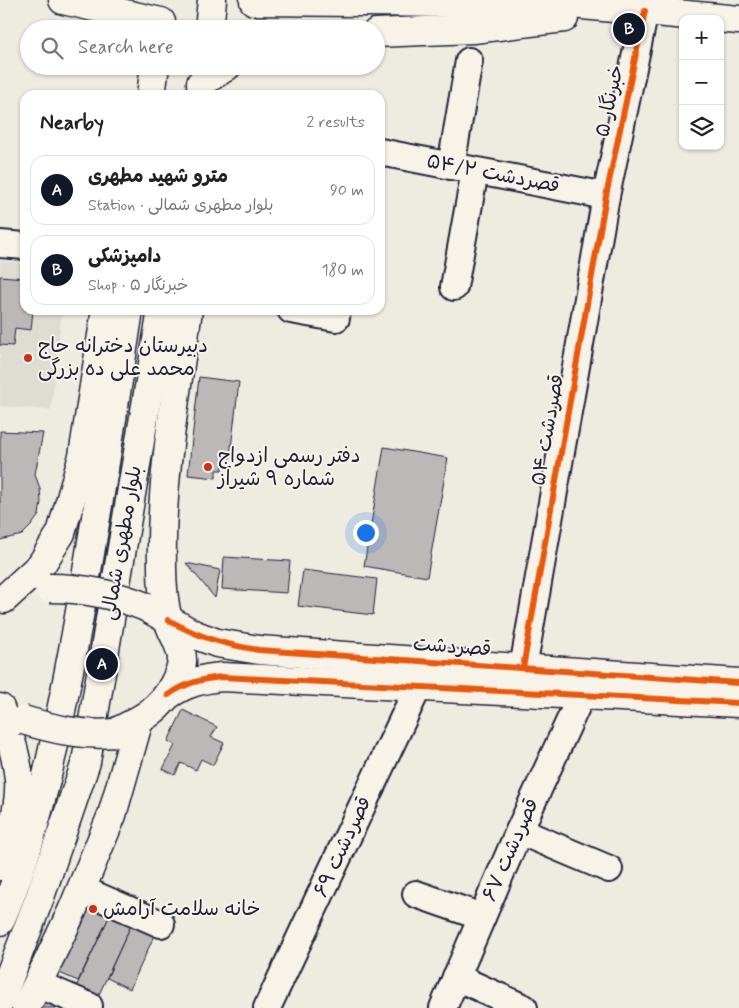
<!DOCTYPE html>
<meta charset="utf-8">
<style>
body{margin:0;font-family:Mynerve,"Playpen Sans Arabic",sans-serif;background:#f6f6f6;color:#222}
.controls{position:absolute;right:15px;top:15px;display:grid;overflow:hidden;border-radius:10px;box-shadow:0 1px 4px #0004}
.controls button{width:45px;height:45px;display:grid;place-items:center;padding:0;border:0;border-bottom:1px solid #e0e0e0;background:#fff;color:#222;font:25px sans-serif}
.you{position:absolute;left:365px;top:532px;width:18px;height:18px;margin:-12px;border:4px solid #fff;border-radius:50%;background:#1a73e8;box-shadow:0 0 0 8px #1a73e833}
.badge{display:grid;place-items:center;width:32px;height:32px;border-radius:50%;background:#111827;color:#fff;font-size:16px;font-weight:700}
.pin{position:absolute;translate:-50% -50%;border:2px solid #fff;box-shadow:0 1px 5px #0006}
.list{margin:0;padding:0;list-style:none}
h2{display:flex;justify-content:space-between;align-items:center;height:65px;margin:0;padding:0 20px;font-size:21px}
h2 small{font-size:16px;font-weight:400;color:#767676}
.list li{display:grid;grid-template-columns:32px 1fr auto;gap:15px;align-items:center;box-sizing:border-box;height:70px;margin:0 10px 10px;padding:0 10px;border:1px solid #e0e0e0;border-radius:15px}
.list b{display:block;font-size:19px;white-space:nowrap}
.list p{margin:0;font-size:16px;white-space:nowrap;color:#767676}
.list em{font-size:16px;font-style:normal;color:#767676}
.icon{flex:none;width:28px;height:28px;fill:none;stroke:currentColor;stroke-width:2;stroke-linecap:round;stroke-linejoin:round}
.map{position:relative;flex:none;width:739px;height:1008px;overflow:hidden}
.search{position:absolute;background:#fff;box-shadow:0 1px 4px #0004;left:20px;top:20px;width:365px;height:55px;display:flex;align-items:center;gap:12px;box-sizing:border-box;padding:0 18px;border-radius:28px;color:#767676;font-size:19px}
.panel{position:absolute;background:#fff;box-shadow:0 1px 4px #0004;left:20px;top:90px;width:365px;height:225px;border-radius:15px}
.map>svg:first-child{display:block}
.built{fill:#dfdcd4}
.building{fill:#bbb8b7;stroke:#22223b}
.lines{fill:none;stroke-linecap:round;stroke-linejoin:round}
.minor-casing{stroke:#22223b;stroke-width:30}
.major-casing{stroke:#22223b;stroke-width:31}
.minor{stroke:#f7f3e8;stroke-width:26}
.major{stroke:#f7f3e8;stroke-width:28}
.major-bridge-casing{stroke:#22223b;stroke-width:31;stroke-linecap:butt}
.major-bridge{stroke:#f7f3e8;stroke-width:28}
.cycleway-casing{stroke:#f7f3e8;stroke-width:9}
.cycleway{stroke:#e8590c;stroke-width:6}
.poi-dot{fill:#c8321e;stroke:#f7f3e8;stroke-width:2}
.labels{text-anchor:middle;dominant-baseline:central;stroke-width:4;stroke-linejoin:round;paint-order:stroke}
.street-label{font-size:20px;fill:#22223b;stroke:#f7f3e8}
.poi-label{font-size:20px;fill:#22223b;stroke:#f7f3e8;text-anchor:start}
</style>
<div class="map">
<svg width="739" height="1008" viewBox="0 0 739 1008">
<rect width="100%" height="100%" fill="#eeebe1"/>
<filter id="ink" filterUnits="userSpaceOnUse"><feTurbulence type="fractalNoise" baseFrequency=".02" numOctaves="2"/><feDisplacementMap in="SourceGraphic" scale="10" xChannelSelector="R" yChannelSelector="G"/><feConvolveMatrix kernelMatrix="1 2 1 2 8 2 1 2 1" color-interpolation-filters="sRGB"/></filter>
<g filter="url(#ink)">
<path class="built" d="M0,261L25,263V310H62L51,410L0,406Z"/>
<g class="building">
<path d="M0,276L25,278V310H33L31,330L15,328L13,346L0,345Z"/>
<path d="M199,377L239,382L229,465L223,464L222,470H216V478L188,475Z"/>
<path d="M0,431L43,433L35,474L40,489L41,502L39,515L31,526L22,535L0,540Z"/>
<path d="M384,447L448,458L427,577L364,566Z"/>
<path d="M224,557L290,561L287,593L222,589Z"/>
<path d="M186,563L220,570L215,598Z"/>
<path d="M303,570L377,579L373,615L298,606Z"/>
<path d="M183,710L217,727L211,737L224,743L213,765L201,759L196,770L181,763L175,775L163,769L175,745L168,741Z"/>
<path d="M90,903L111,913L78,981L57,972Z"/>
<path d="M111,913L132,923L96,1001L74,991Z"/>
<path d="M132,923L155,934L130,989L107,978Z"/>
<path d="M47,996L72,1008H41Z"/>
</g>
<g class="lines">
<g class="minor-casing">
<g id="minor">
<path d="M380,152L606,196"/>
<path d="M451,166L469,61"/>
<path d="M0,244L25,246"/>
<path d="M454,287L475,171"/>
<path d="M291,310L336,318L337,310"/>
<path d="M523,668L606,196L645,11"/>
<path d="M519,831L609,869"/>
<path d="M81,889L161,924"/>
<path d="M416,894L482,917"/>
<path d="M456,977L524,1008"/>
<path d="M38,984L89,1006"/>
<path d="M267,1008L419,685"/>
<path d="M443,1008L519,831L582,694"/>
</g>
</g>
<g class="major-casing">
<g id="major">
<path d="M63,0L161,22"/>
<path d="M254,1L572,4L739,20"/>
<path d="M209,29L212,0"/>
<path d="M376,33L473,29L564,18"/>
<path d="M201,83L227,66"/>
<path d="M151,95L155,66"/>
<path d="M4,599L41,565L61,533L83,456L106,310"/>
<path d="M146,607L193,634L217,643L259,650L739,683"/>
<path d="M168,695C186,683 201,679 222,677L739,703"/>
<path d="M0,708C8,732 17,755 19,780C21,807 9,841 0,866"/>
<path d="M114,733C139,721 161,710 174,684C177,678 181,669 182,662C183,646 172,634 168,620C164,604 162,583 162,567C160,481 176,395 188,310"/>
<path d="M0,921C39,831 57,735 75,639C95,530 112,420 129,310"/>
<path d="M0,1001L40,897L86,762L162,310"/>
<path d="M26,1008L72,911L112,815L139,720"/>
</g>
</g>
<use href="#minor" class="minor"/>
<use href="#major" class="major"/>
<g class="major-bridge-casing">
<g id="major-bridge">
<path d="M49,588C84,588 114,594 146,607"/>
<path d="M23,720C53,729 82,736 114,733"/>
</g>
</g>
<use href="#major-bridge" class="major-bridge"/>
<g class="cycleway-casing">
<g id="cycleway">
<path d="M168,620C201,638 222,644 259,650L739,683"/>
<path d="M523,668L606,196L645,11"/>
<path d="M168,695C186,683 201,679 222,677L739,703"/>
</g>
</g>
<use href="#cycleway" class="cycleway"/>
</g>
</g>
<g class="poi-dot">
<circle cx="28" cy="358" r="5"/>
<circle cx="208" cy="467" r="5"/>
<circle cx="93" cy="909" r="5"/>
</g>
<g class="labels">
<g class="street-label">
<text transform="translate(610 101) rotate(-78)">۵ خبرنگار</text>
<text transform="translate(493 174) rotate(11)">۵۴/۲ قصردشت</text>
<text transform="translate(548 430) rotate(-80)">۵۴ قصردشت</text>
<text transform="translate(122 543) rotate(-80)">بلوار مطهرى شمالى</text>
<text transform="translate(452 647) rotate(4)">قصردشت</text>
<text transform="translate(343 847) rotate(-65)">۶۹ قصردشت</text>
<text transform="translate(511 850) rotate(-66)">۶۷ قصردشت</text>
</g>
<g class="poi-label">
<text x="38" y="346">دبیرستان دخترانه حاج<tspan x="38" dy="23">محمد علی ده بزرگی</tspan></text>
<text x="218" y="456">دفتر رسمی ازدواج<tspan x="218" dy="23">شماره ۹ شیراز</tspan></text>
<text x="103" y="909">خانه سلامت آرامش</text>
</g>
</g>
</svg>
<div class="controls">
<button>+</button>
<button>−</button>
<button><svg class="icon" aria-label="layers" viewBox="0 0 24 24"><path d="M12 4l9 5-9 5-9-5zM3 14l9 5 9-5"/></svg></button>
</div>
<div class="you"></div>
<div class="pin badge" style="left:102px;top:664px">A</div>
<div class="pin badge" style="left:629px;top:29px">B</div>
<div class="search"><svg class="icon" aria-label="search" viewBox="0 0 24 24"><circle cx="10" cy="10" r="6"/><path d="M15 15l6 6"/></svg>Search here</div>
<section class="panel">
<h2>Nearby<small>2 results</small></h2>
<ul class="list">
<li><span class="badge">A</span><div><b>مترو شهید مطهری</b><p>Station · بلوار مطهرى شمالى</p></div><em>90 m</em></li>
<li><span class="badge">B</span><div><b>دامپزشکی</b><p>Shop · ۵ خبرنگار</p></div><em>180 m</em></li>
</ul>
</section>
</div>
